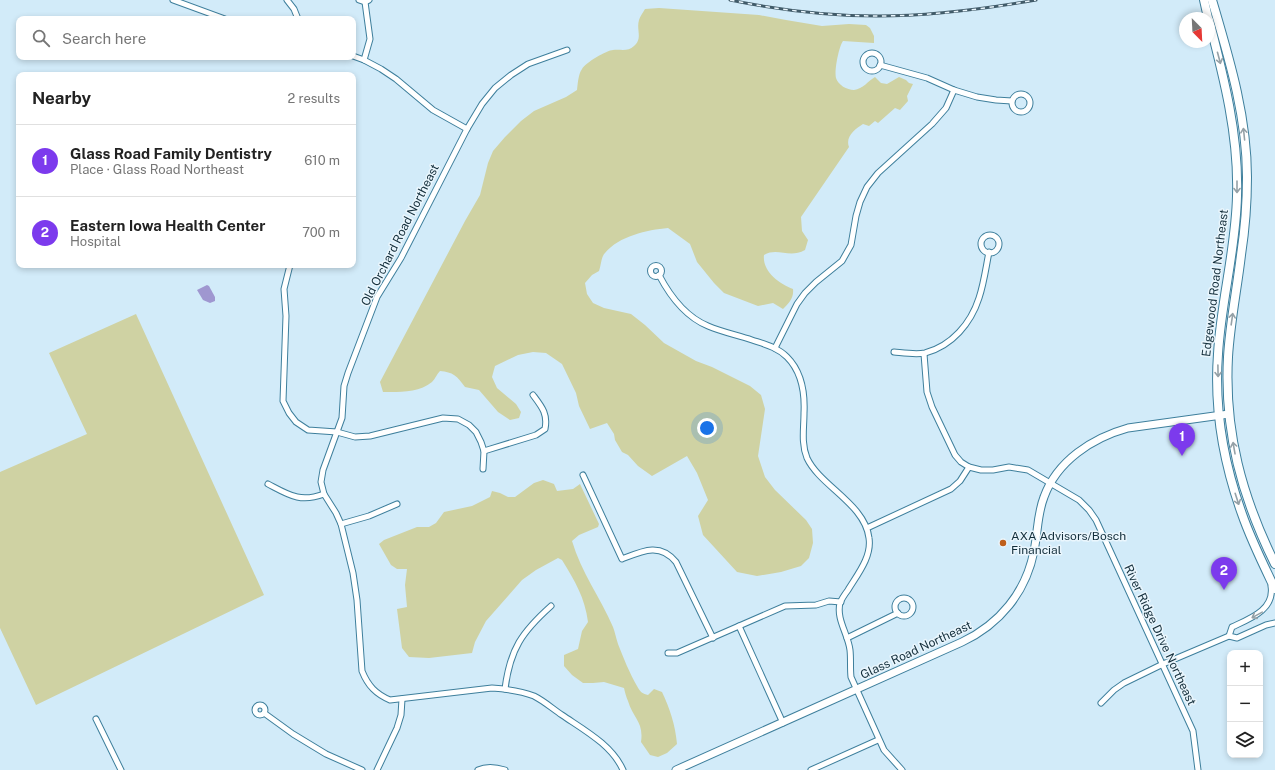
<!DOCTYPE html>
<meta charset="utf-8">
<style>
body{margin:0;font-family:"Public Sans",sans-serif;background:#f2f2f2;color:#222}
.controls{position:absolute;right:12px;bottom:12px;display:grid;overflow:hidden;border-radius:8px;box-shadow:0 2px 6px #0003}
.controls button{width:36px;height:36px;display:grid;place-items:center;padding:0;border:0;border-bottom:1px solid #e0e0e0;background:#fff;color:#222;font:20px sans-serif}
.compass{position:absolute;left:1179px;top:12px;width:36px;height:36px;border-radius:50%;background:#fff;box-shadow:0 2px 6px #0003;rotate:156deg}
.you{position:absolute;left:707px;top:428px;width:14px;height:14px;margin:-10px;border:3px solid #fff;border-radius:50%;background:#1a73e8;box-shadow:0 0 0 6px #1a73e833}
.badge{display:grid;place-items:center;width:26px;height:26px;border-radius:50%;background:#7c3aed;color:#fff;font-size:13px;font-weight:700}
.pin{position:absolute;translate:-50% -33px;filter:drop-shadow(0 1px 2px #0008)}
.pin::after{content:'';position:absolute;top:21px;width:14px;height:12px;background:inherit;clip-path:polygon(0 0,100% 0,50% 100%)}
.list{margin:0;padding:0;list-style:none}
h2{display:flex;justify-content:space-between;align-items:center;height:52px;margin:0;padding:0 16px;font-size:17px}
h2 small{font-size:13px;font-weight:400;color:#767676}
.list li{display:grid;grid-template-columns:26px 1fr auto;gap:12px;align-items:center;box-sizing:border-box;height:72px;padding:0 16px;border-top:1px solid #e0e0e0}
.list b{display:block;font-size:15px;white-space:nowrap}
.list p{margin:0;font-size:13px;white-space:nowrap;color:#767676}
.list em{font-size:13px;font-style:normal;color:#767676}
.icon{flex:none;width:22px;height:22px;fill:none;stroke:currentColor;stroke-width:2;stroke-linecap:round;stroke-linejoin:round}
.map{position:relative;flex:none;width:1275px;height:770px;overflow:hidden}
.search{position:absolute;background:#fff;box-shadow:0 2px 6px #0003;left:16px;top:16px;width:340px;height:44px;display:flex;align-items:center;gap:10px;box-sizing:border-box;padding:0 14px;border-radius:8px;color:#767676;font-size:15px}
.panel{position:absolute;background:#fff;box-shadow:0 2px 6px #0003;left:16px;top:72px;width:340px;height:196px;border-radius:8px}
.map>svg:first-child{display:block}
.green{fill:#cfd2a3}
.water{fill:#9f97d0}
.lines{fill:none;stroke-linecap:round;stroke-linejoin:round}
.street-casing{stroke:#3e7f9c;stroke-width:7}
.secondary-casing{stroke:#3e7f9c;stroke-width:9}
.primary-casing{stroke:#3e7f9c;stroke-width:10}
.street{stroke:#fff;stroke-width:5}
.secondary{stroke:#fff;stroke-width:7}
.primary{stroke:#fff;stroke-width:8}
.rail-casing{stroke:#415b69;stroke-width:3}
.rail{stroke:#eaf6fd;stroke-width:1.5;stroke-dasharray:4.5;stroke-linecap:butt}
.oneway{stroke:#95a1a7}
.poi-dot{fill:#be5e1a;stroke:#eaf6fd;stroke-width:1.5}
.labels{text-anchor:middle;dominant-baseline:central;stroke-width:3;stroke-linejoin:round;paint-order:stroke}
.street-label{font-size:12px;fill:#132e3b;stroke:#eaf6fd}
.poi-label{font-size:12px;fill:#132e3b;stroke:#eaf6fd;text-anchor:start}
</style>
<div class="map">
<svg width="1275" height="770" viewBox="0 0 1275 770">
<rect width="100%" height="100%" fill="#d2ebf9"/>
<g class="green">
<path d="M659,8L759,15L786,20L822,26L849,24L866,25L870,28L874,36V43L843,41C839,46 834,71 836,78C838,85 847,90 854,90C863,89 868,81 875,77L881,83L887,84L899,77L906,80L909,83L913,84L907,96L908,101L900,110L895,108L878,123L875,121L869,126L863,124C855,129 845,137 849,147L801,217L802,231L808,240L805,250C789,259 778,247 764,255C762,271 779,284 793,289C794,298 789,303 783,309L773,303L758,306L724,293L714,283L697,262L690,244L668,228C647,230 619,236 605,253C601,257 601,266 599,271L592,275L585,283L587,294L593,303L604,308L631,314L645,325L664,343L696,361L712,367L750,386L761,395L765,409L758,456L765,477L775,490L806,520L812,529L813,543L809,558L801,566L781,572L757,576L737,572L703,535L698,516L708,500L697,473L687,456L652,476L638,466L628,455L622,452L615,440L614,434L607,423L590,429L579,406L576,393L562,364L546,353L533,352L518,355L495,366L492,377L497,388L516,404L521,412L519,418L510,420L498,412L479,390L465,387C457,376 453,372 440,371C437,374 435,379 432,382C419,393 399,392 383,392L380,382L465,221L480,195L488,163L493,151L505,137L521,121L534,111L566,97L577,90C578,83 578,75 582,69C585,63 607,50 613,50C621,49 628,52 634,46C643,38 636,30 639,20C640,16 643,13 645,9Z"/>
<path d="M136,314L264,595L36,705L0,628V472L87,434L49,353Z"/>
<path d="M543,480L554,484L557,491L573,489L580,484L599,524L598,527L579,535L572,541C581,572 600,597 613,627C615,632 616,638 618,644C623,657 630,674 637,686C640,692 643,694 648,695L654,689L662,692C670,709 675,724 677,744L667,753L658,757L650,755L641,742C644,722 633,718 628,701C626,697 625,692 624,688L604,682L593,683H583L572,675L564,666V655L578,649L582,631L588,622C585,598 575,581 562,560L558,558L536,570L522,580L486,621L475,642L472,653L429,658L409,657L402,648L397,609L407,607L405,585L407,569H397L391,565L379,544L384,540L417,527H429L436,523L444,512L472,506L490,497L492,491L500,493L508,497H515L534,483Z"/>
</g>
<path class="water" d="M207,285L209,286L215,297V301L210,303L203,300L197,290Z"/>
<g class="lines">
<g class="street-casing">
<g id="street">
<path d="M173,0L225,19"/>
<path d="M287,0L294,9L298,19"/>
<path d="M359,0L365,2L369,0"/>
<path d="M567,50L528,64L511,75L495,88L482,104L467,129L401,258L377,297L348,373L344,386L342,418L323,470L321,482L324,494L336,513L341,524L353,573L357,600L362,671C368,686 376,694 390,700L492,688C506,689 521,691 534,696C544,701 553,709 562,715C584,730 612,745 623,770"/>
<circle cx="872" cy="62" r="9"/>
<path d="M353,56L364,60L381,69L396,79L433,110L467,129"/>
<path d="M364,60L370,39L365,2"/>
<path d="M880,65L927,78L954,90L977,97L996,100L1012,101"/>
<circle cx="1021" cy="103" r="9"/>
<circle cx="990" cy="244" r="9"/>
<path d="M290,265L284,289L286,316L283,401L289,413L296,422L308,430L337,432L355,437L370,436L443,418L458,419L469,425L476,432L481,442L484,451L483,469"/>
<circle cx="656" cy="271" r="5.5"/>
<path d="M659,275C670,296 686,317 708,326C722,332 737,335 752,340C764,344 777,347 787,357C801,371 805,393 804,413C804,428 801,443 807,458C820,486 865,504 869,538C872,557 857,575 848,590C845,594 842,598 840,603C836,619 848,634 850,650C851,659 850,668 851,677L884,750L902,770"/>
<path d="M775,348L797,304L805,293L816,282L842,261L851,245L856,216L860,202L867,187L878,173L932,124L946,108L954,90"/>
<path d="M894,352C904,353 916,355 925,353C952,346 971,323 979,298C984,283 986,267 989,252"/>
<path d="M924,354L927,392L932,407L955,455L961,462L969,467L981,470H993L1009,467L1028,470L1079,500L1089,510L1096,520L1193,731L1198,770"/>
<path d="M484,451L536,435L545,429C548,414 542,407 533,395"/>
<path d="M583,475L622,559C642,551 660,542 676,562L713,638"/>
<path d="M268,484C289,495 300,503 324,494"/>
<path d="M341,524L369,516L397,504"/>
<path d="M867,528L951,489L960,481L969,467"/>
<circle cx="904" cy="607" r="9"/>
<path d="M739,626L783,723"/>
<path d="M1229,636L1232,627C1249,619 1275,610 1271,586"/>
<path d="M847,638L898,613"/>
<path d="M668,653H677L785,606L816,605L829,601L841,602"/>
<path d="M505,689C510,649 522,632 551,606"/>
<path d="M1101,703L1114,690L1124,683L1163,664L1229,636L1237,638L1266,625L1275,623"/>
<circle cx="260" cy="710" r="5"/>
<path d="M264,713L293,734L326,754L362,770"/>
<path d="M96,719L121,770"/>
<path d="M377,770L397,728L401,715L402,699"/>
<path d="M478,770C487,766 495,767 505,770"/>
<path d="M811,770L878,740"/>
</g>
</g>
<g class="secondary-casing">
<path id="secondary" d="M676,770L962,642C1000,624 1026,592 1034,551C1038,532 1037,515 1044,497C1057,461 1092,438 1128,428L1229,414"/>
</g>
<g class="primary-casing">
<g id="primary">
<path d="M1204,0L1208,18"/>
<path d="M1212,0C1229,58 1247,116 1247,177C1247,204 1245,229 1241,255C1237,289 1230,323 1228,357C1224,432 1242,497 1275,564"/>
<path d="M1209,20C1224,78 1239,136 1237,196C1236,249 1221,301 1218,354C1214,408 1224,464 1242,514C1251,540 1263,564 1275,589"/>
</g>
</g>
<use href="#street" class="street"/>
<use href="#secondary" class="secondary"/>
<use href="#primary" class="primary"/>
<g class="rail-casing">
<path id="rail" d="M730,0C779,10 828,16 878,16C931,16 984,9 1036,0"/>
</g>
<use href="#rail" class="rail"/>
</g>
<defs><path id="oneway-shaft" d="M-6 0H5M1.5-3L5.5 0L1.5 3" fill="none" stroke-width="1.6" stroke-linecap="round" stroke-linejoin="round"/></defs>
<g class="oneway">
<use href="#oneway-shaft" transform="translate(1219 58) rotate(75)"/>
<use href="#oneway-shaft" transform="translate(1244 134) rotate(-96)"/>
<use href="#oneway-shaft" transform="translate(1237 187) rotate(90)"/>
<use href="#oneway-shaft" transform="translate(1232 319) rotate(-82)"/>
<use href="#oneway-shaft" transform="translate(1218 371) rotate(89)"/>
<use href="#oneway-shaft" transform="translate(1234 448) rotate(-100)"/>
<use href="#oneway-shaft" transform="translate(1237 499) rotate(72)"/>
<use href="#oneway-shaft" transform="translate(1257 615) rotate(151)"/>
</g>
<circle class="poi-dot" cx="1003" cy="543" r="4"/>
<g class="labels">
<g class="street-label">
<text transform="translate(400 235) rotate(-63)">Old Orchard Road Northeast</text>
<text transform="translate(1215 283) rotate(-83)">Edgewood Road Northeast</text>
<text transform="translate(1160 635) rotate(65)">River Ridge Drive Northeast</text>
<text transform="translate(916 650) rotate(-25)">Glass Road Northeast</text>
</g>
<g class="poi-label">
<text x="1011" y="536">AXA Advisors/Bosch<tspan x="1011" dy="14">Financial</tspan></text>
</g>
</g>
</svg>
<div class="controls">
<button>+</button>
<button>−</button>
<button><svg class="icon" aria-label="layers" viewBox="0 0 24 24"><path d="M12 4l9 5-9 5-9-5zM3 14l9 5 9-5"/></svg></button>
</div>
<svg class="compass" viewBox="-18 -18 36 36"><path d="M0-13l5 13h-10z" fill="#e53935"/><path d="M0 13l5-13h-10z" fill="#767676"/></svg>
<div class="you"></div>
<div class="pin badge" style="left:1182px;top:456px">1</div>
<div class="pin badge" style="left:1224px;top:590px">2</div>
<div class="search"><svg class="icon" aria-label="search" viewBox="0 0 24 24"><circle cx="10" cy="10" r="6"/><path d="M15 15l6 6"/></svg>Search here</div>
<section class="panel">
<h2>Nearby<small>2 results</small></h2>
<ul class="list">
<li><span class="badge">1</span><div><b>Glass Road Family Dentistry</b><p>Place · Glass Road Northeast</p></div><em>610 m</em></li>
<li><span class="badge">2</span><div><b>Eastern Iowa Health Center</b><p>Hospital</p></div><em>700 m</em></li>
</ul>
</section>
</div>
